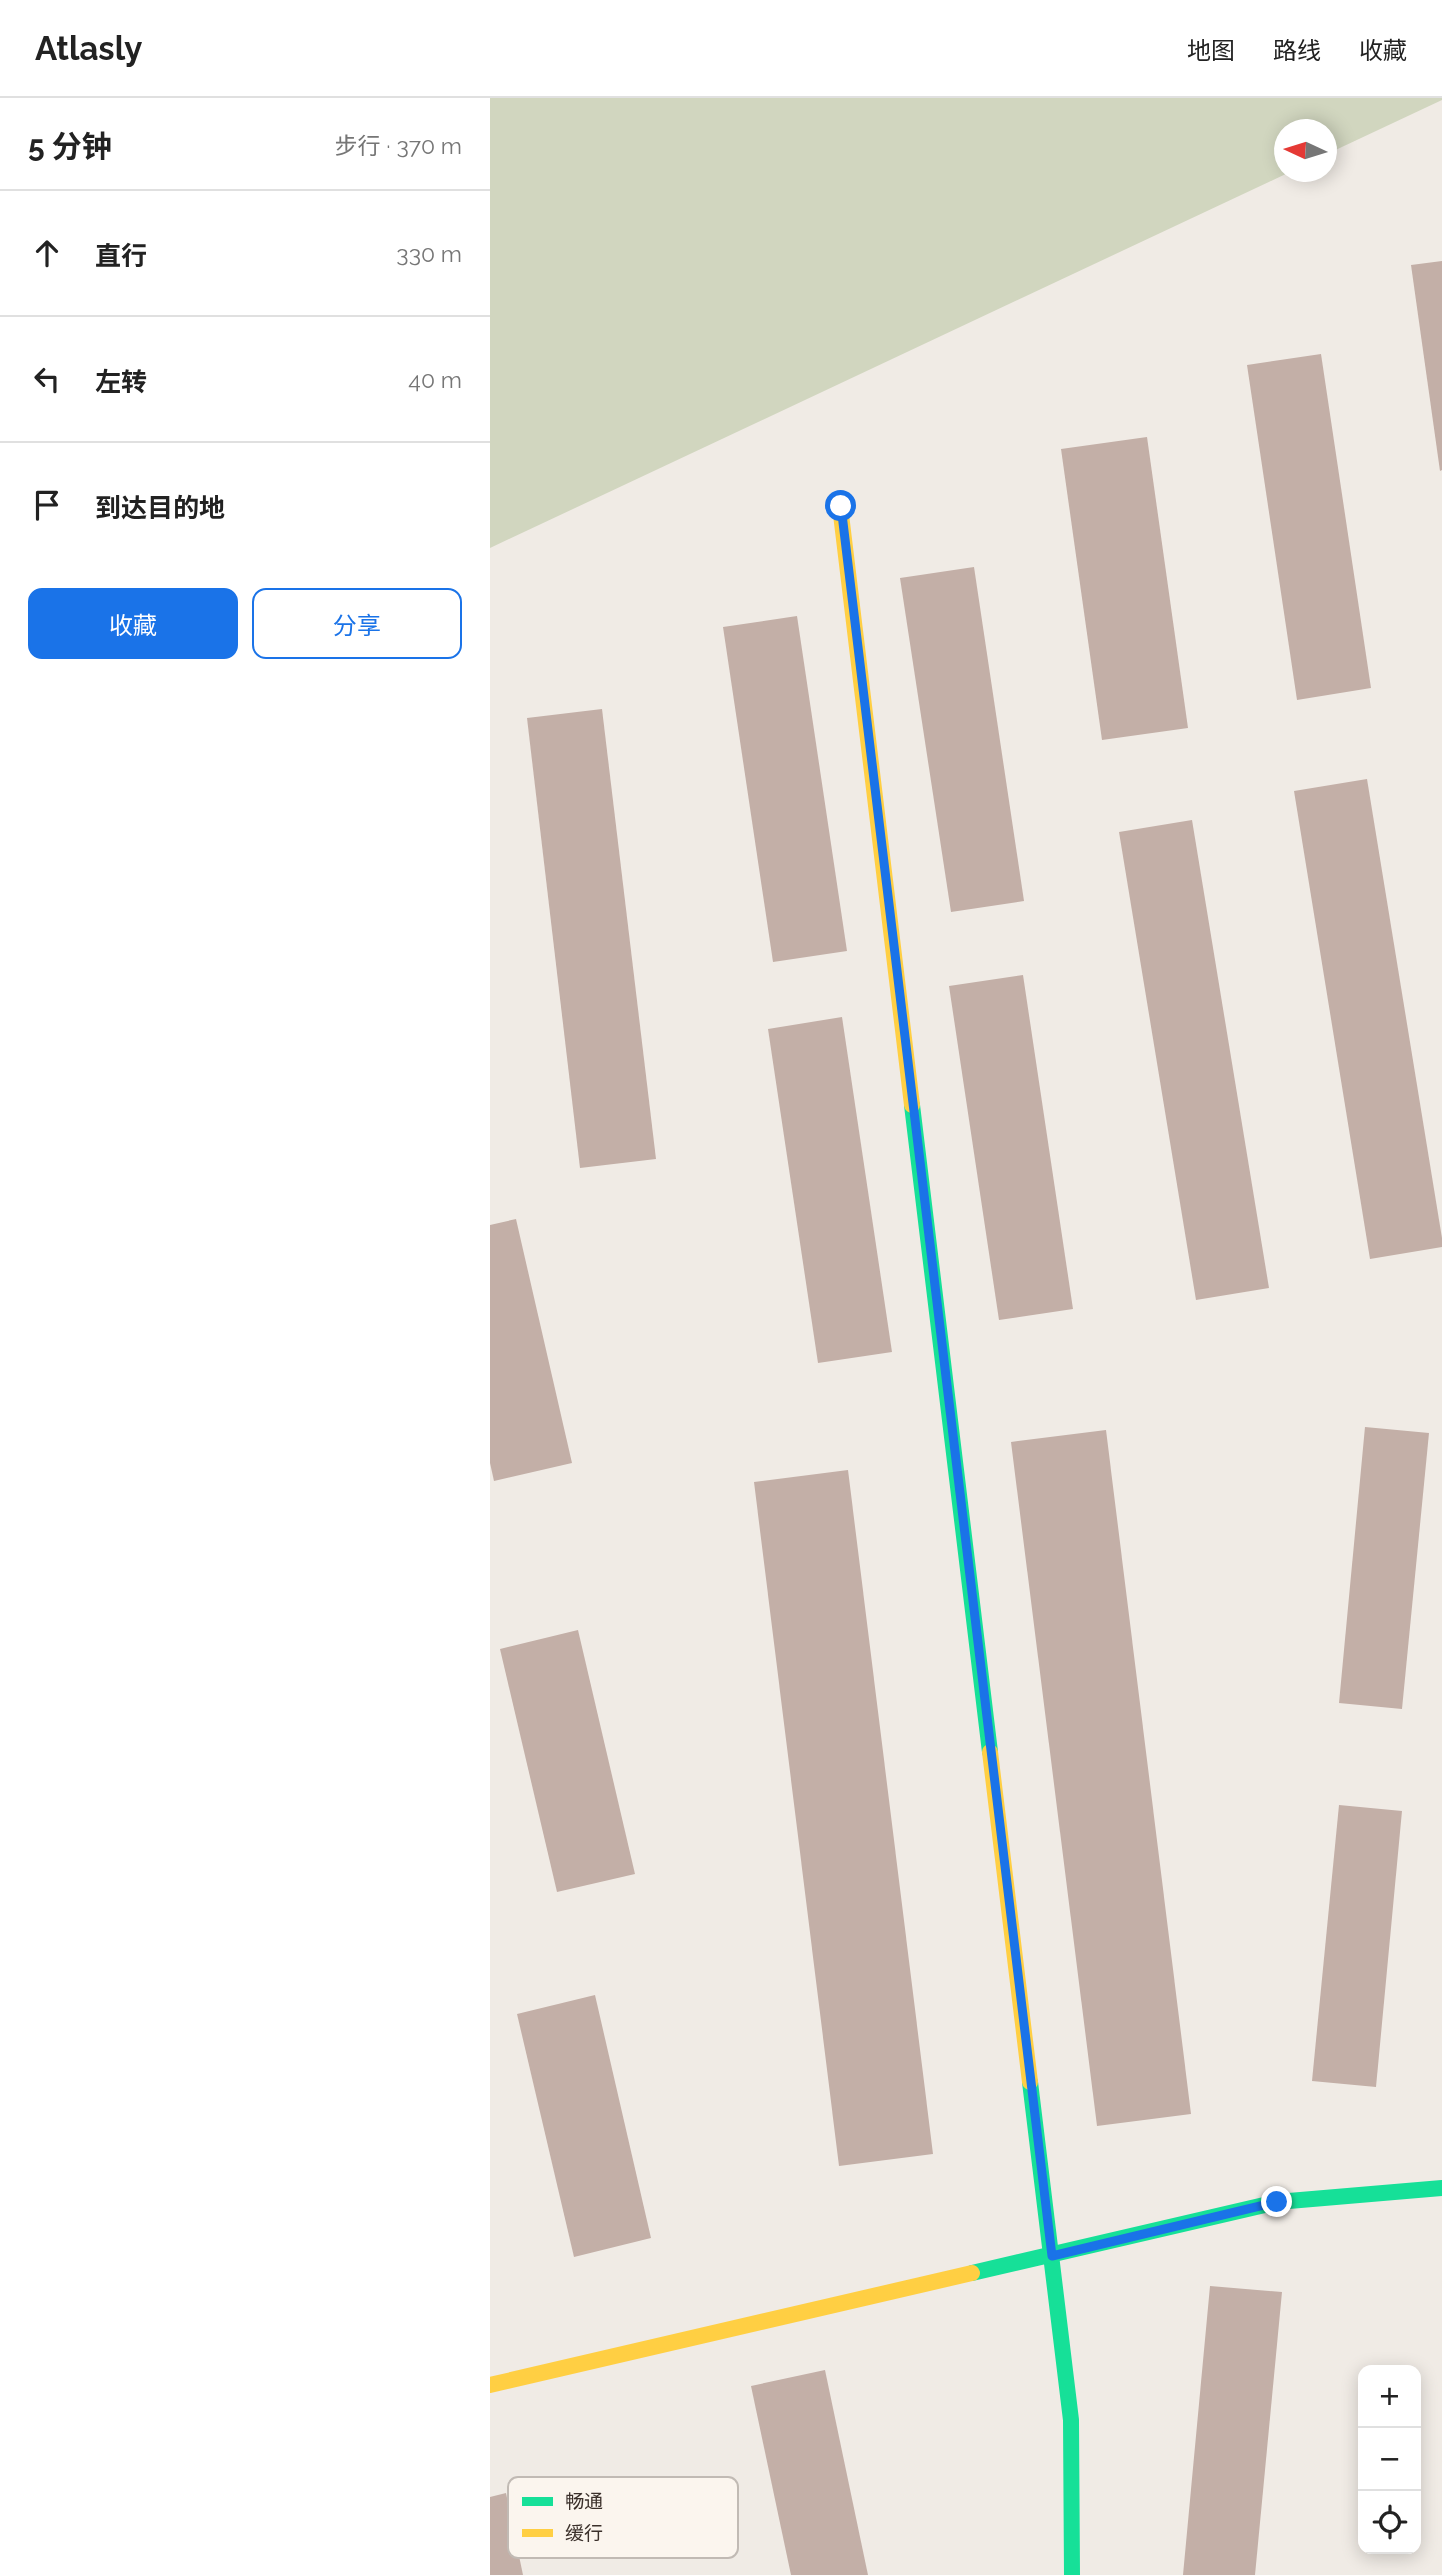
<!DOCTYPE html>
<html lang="zh">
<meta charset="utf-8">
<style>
body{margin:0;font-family:Raleway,"Noto Sans SC",sans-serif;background:#f6f6f6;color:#222}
.controls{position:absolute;right:21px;bottom:21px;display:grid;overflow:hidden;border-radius:14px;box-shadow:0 4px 18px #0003}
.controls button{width:63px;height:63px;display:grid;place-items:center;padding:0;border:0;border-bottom:2px solid #e0e0e0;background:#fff;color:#222;font:35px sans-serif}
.compass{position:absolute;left:784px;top:21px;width:63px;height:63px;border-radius:50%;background:#fff;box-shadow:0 4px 18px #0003;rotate:274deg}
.stop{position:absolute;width:21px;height:21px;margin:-16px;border:5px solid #1a73e8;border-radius:50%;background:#fff}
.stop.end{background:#1a73e8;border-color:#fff;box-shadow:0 2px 7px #0008}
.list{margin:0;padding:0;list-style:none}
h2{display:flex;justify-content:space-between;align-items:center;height:91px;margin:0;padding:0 28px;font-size:30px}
h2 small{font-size:23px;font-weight:400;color:#767676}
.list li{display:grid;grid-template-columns:46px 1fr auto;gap:21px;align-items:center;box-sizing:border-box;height:126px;padding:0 28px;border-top:2px solid #e0e0e0}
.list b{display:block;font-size:26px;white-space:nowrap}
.list em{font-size:23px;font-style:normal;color:#767676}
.actions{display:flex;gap:14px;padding:21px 28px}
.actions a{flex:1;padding:16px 0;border:2px solid #1a73e8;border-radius:14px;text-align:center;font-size:24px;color:#1a73e8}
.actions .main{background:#1a73e8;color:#fff}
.icon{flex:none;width:38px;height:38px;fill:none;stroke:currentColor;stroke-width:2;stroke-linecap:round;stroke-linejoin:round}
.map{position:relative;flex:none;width:952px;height:2477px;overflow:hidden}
header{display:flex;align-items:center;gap:42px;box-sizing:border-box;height:98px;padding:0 35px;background:#fff;border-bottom:2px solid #e0e0e0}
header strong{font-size:33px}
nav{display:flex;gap:38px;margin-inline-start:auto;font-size:24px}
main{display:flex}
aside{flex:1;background:#fff}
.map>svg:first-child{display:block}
.green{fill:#d1d6bf}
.building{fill:#c3afa7}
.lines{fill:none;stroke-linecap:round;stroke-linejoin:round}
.fast{stroke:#16e098;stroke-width:16}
.slow{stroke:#ffcf43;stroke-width:16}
.route{stroke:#1a73e8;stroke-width:9}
.key{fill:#fbf5ee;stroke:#c1bab4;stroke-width:2}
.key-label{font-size:19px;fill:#3b302b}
</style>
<header>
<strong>Atlasly</strong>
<nav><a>地图</a><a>路线</a><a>收藏</a></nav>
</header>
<main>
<aside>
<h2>5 分钟<small>步行 · 370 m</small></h2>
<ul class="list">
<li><svg class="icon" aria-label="ahead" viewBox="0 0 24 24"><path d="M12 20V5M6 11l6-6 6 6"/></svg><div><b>直行</b></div><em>330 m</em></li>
<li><svg class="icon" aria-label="left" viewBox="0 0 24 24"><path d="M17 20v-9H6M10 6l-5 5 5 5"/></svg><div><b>左转</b></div><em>40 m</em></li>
<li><svg class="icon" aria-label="arrive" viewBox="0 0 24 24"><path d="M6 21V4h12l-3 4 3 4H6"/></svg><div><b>到达目的地</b></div></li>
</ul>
<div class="actions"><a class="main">收藏</a><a>分享</a></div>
</aside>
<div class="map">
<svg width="952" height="2477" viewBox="0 0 952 2477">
<rect width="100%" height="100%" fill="#f0ebe5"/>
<path class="green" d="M0,0H952V2L837,56L836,32H794V74H800L0,450Z"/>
<g class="building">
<path d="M952,163V372L950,373L921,167Z"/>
<path d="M831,256L881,590L807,602L757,267Z"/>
<path d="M657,339L698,630L612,642L571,351Z"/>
<path d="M484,469L534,803L461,814L410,480Z"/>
<path d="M307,518L357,853L283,864L233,529Z"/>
<path d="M112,611L166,1061L90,1070L37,620Z"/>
<path d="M877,681L952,1140V1149L880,1161L804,693Z"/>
<path d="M702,722L779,1190L706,1202L629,734Z"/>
<path d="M533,877L583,1211L509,1222L459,888Z"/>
<path d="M352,919L402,1254L328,1265L278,931Z"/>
<path d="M26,1121L82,1365L4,1383L0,1365V1127Z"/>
<path d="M875,1329L939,1335L912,1611L849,1605Z"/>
<path d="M616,1332L701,2016L607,2028L521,1344Z"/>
<path d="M358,1372L443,2056L349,2068L264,1384Z"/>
<path d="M88,1532L145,1776L67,1794L10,1551Z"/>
<path d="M849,1707L912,1713L886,1989L822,1983Z"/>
<path d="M105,1897L161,2140L84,2159L27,1916Z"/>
<path d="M720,2188L792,2194L765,2477H693Z"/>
<path d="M335,2272L378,2477H301L261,2288Z"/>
<path d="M16,2395L33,2477H0V2399Z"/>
</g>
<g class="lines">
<g class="fast">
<path d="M422,1007L500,1654"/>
<path d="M540,1984L581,2322L582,2477"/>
<path d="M482,2175L787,2104L952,2090"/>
</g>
<g class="slow">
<path d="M350,408L422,1007"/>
<path d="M500,1654L540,1984"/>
<path d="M0,2287L482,2175"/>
</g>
</g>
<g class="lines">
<path class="route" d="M351,408L562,2158L787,2104"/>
</g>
<rect x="18" y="2379" width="230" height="81" rx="10" class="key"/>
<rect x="32" y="2399" width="31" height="9" fill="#16e098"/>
<rect x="32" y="2431" width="31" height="8" fill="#ffcf43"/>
<g class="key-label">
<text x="75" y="2410">畅通</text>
<text x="75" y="2442">缓行</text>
</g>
</svg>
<div class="controls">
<button>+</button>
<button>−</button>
<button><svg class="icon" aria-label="locate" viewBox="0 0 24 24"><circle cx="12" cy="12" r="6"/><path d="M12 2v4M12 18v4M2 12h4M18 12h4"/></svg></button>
</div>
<svg class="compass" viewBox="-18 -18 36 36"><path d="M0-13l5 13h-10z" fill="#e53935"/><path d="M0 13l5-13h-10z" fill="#767676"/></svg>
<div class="stop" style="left:351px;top:408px"></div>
<div class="stop end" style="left:787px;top:2104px"></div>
</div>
</main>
